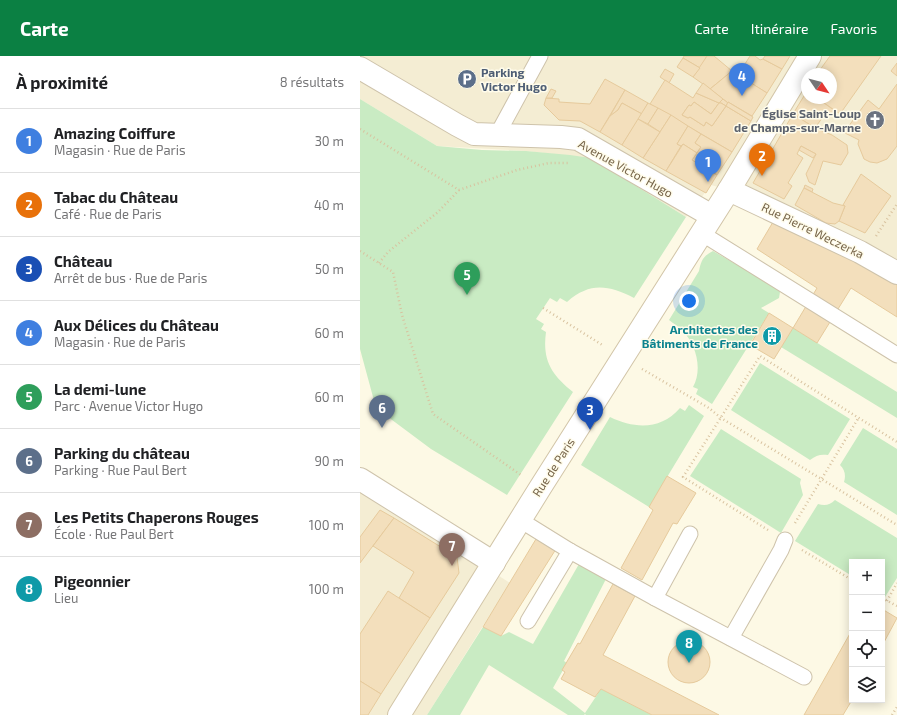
<!DOCTYPE html>
<html lang="fr">
<meta charset="utf-8">
<style>
body{margin:0;font-family:"Exo 2",sans-serif;background:#f6f6f6;color:#202124}
.controls{position:absolute;right:12px;bottom:12px;display:grid;overflow:hidden;border-radius:0px;box-shadow:0 2px 10px #0003}
.controls button{width:36px;height:36px;display:grid;place-items:center;padding:0;border:0;border-bottom:1px solid #e0e0e0;background:#fff;color:#202124;font:20px sans-serif}
.compass{position:absolute;left:441px;top:12px;width:36px;height:36px;border-radius:50%;background:#fff;box-shadow:0 2px 10px #0003;rotate:125deg}
.you{position:absolute;left:329px;top:245px;width:14px;height:14px;margin:-10px;border:3px solid #fff;border-radius:50%;background:#1a73e8;box-shadow:0 0 0 6px #1a73e833}
.badge{display:grid;place-items:center;width:26px;height:26px;border-radius:50%;background:#0b8043;color:#fff;font-size:13px;font-weight:700}
.pin{position:absolute;translate:-50% -33px;filter:drop-shadow(0 1px 2px #0008)}
.pin::after{content:'';position:absolute;top:21px;width:14px;height:12px;background:inherit;clip-path:polygon(0 0,100% 0,50% 100%)}
.list{margin:0;padding:0;list-style:none}
h2{display:flex;justify-content:space-between;align-items:center;height:52px;margin:0;padding:0 16px;font-size:17px}
h2 small{font-size:13px;font-weight:400;color:#757577}
.list li{display:grid;grid-template-columns:26px 1fr auto;gap:12px;align-items:center;box-sizing:border-box;height:64px;padding:0 16px;border-top:1px solid #e0e0e0}
.list b{display:block;font-size:15px;white-space:nowrap}
.list p{margin:0;font-size:13px;white-space:nowrap;color:#757577}
.list em{font-size:13px;font-style:normal;color:#757577}
.icon{flex:none;width:22px;height:22px;fill:none;stroke:currentColor;stroke-width:2;stroke-linecap:round;stroke-linejoin:round}
.map{position:relative;flex:none;width:537px;height:659px;overflow:hidden}
header{display:flex;align-items:center;gap:24px;box-sizing:border-box;height:56px;padding:0 20px;background:#0b8043;color:#fff}
header strong{font-size:19px}
nav{display:flex;gap:22px;margin-inline-start:auto;font-size:14px}
main{display:flex}
aside{flex:1;background:#fff}
.map>svg:first-child{display:block}
.residential{fill:#f4edd3;fill-rule:evenodd}
.green{fill:#c9ebc3}
.building{fill:#f3dfbc;stroke:#e6ca9c}
.lines{fill:none;stroke-linecap:round;stroke-linejoin:round}
.lane-casing{stroke:#cec3ab;stroke-width:17}
.street-casing{stroke:#cec3ab;stroke-width:24}
.secondary-casing{stroke:#d2c5a8;stroke-width:24}
.path{stroke:#d8c29f;stroke-width:2.5;stroke-dasharray:1 3;stroke-linecap:butt}
.lane{stroke:#fff;stroke-width:15}
.street{stroke:#fff;stroke-width:22}
.secondary{stroke:#fff;stroke-width:22}
.labels{text-anchor:middle;dominant-baseline:central;stroke-width:3;stroke-linejoin:round;paint-order:stroke}
.service-label{font-size:12px;font-weight:bold;fill:#4e5e75;stroke:#fffceb;text-anchor:start}
.worship-label{font-size:12px;font-weight:bold;fill:#5b616d;stroke:#fffceb;text-anchor:end}
.street-label{font-size:12px;fill:#766449;stroke:#fffceb}
.culture-label{font-size:12px;font-weight:bold;fill:#0d838f;stroke:#fffceb;text-anchor:end}
</style>
<header>
<strong>Carte</strong>
<nav><a>Carte</a><a>Itinéraire</a><a>Favoris</a></nav>
</header>
<main>
<aside>
<h2>À proximité<small>8 résultats</small></h2>
<ul class="list">
<li><span class="badge" style="background:#3f7fe0">1</span><div><b>Amazing Coiffure</b><p>Magasin · Rue de Paris</p></div><em>30 m</em></li>
<li><span class="badge" style="background:#e8710a">2</span><div><b>Tabac du Château</b><p>Café · Rue de Paris</p></div><em>40 m</em></li>
<li><span class="badge" style="background:#1a4fb4">3</span><div><b>Château</b><p>Arrêt de bus · Rue de Paris</p></div><em>50 m</em></li>
<li><span class="badge" style="background:#3f7fe0">4</span><div><b>Aux Délices du Château</b><p>Magasin · Rue de Paris</p></div><em>60 m</em></li>
<li><span class="badge" style="background:#2e9e5b">5</span><div><b>La demi-lune</b><p>Parc · Avenue Victor Hugo</p></div><em>60 m</em></li>
<li><span class="badge" style="background:#5c6f8a">6</span><div><b>Parking du château</b><p>Parking · Rue Paul Bert</p></div><em>90 m</em></li>
<li><span class="badge" style="background:#8d6e63">7</span><div><b>Les Petits Chaperons Rouges</b><p>École · Rue Paul Bert</p></div><em>100 m</em></li>
<li><span class="badge" style="background:#0f9aa8">8</span><div><b>Pigeonnier</b><p>Lieu</p></div><em>100 m</em></li>
</ul>
</aside>
<div class="map">
<svg width="537" height="659" viewBox="0 0 537 659">
<rect width="100%" height="100%" fill="#fdf9e5"/>
<g class="residential">
<path d="M0,0H537V221L369,134L351,129L326,161L231,102L166,95L77,90L0,43ZM447,18H471V42H447Z"/>
<path d="M0,431L150,527L67,659H0Z"/>
</g>
<g class="green">
<path d="M0,43L77,90L122,94L166,95L210,99L231,102L326,161L274,242C248,229 230,226 207,246L200,242L197,246L190,242L176,263L184,268L181,273L186,276C182,305 192,319 213,336L147,439L71,393L16,352L0,293Z"/>
<path d="M353,195L414,230L420,236L419,242L401,252L409,257L352,348L336,338L338,333L333,331C343,313 336,288 322,274C318,270 314,268 309,264L339,215C341,205 343,200 353,195Z"/>
<path d="M433,272L537,336V362L421,291Z"/>
<path d="M400,307L490,363L468,399C461,398 456,399 450,404L371,354Z"/>
<path d="M329,349L344,360L289,451L221,409L250,361C275,373 301,374 320,352L325,355Z"/>
<path d="M503,372L537,393V459L484,426C486,419 485,414 480,409Z"/>
<path d="M361,373L441,423L440,427L443,439L421,477L330,420Z"/>
<path d="M475,444L537,482V522L525,541L522,539V506H492V520L435,485L458,448C465,450 470,449 475,444Z"/>
<path d="M219,508L246,523L204,605L207,607L193,632L225,657L241,633L292,659H226L225,658L224,659H208L129,609L100,659H67L123,571L141,580L149,576L173,588Z"/>
</g>
<g class="building">
<path d="M324,0H347L340,12L323,2Z"/>
<path d="M347,0H354L372,15L350,33L333,21Z"/>
<path d="M390,0H395L400,4L403,3L422,13L407,37L378,19Z"/>
<path d="M405,0H430L422,13L403,3Z"/>
<path d="M470,0H521L480,58L457,42H471V18H457Z"/>
<path d="M323,2L340,12L333,21L317,11Z"/>
<path d="M537,7V20L531,15Z"/>
<path d="M305,13L314,18L309,27L300,21Z"/>
<path d="M372,15L407,37L392,60L368,46V47L350,33Z"/>
<path d="M245,23L265,34L240,76L220,65L199,64L184,49L186,42L199,43V46L230,48Z"/>
<path d="M305,24L333,42L336,37L359,47L351,58L334,46L331,50L329,49L322,59L328,62L330,61L344,70L346,66L352,70L366,50L391,65L372,96L290,48Z"/>
<path d="M343,27L363,43L359,47L336,37Z"/>
<path d="M537,28V90L527,103L517,107L510,106L504,103L498,88L499,84L485,77V75L508,44L519,53Z"/>
<path d="M191,33L196,35L192,42H186Z"/>
<path d="M265,34L288,47L282,58L262,47L258,54L250,60Z"/>
<path d="M447,35V42H457L475,55L472,59L467,55L455,72L433,58Z"/>
<path d="M363,43L368,47L366,50L361,47H359Z"/>
<path d="M334,46L351,58L359,47H361L366,50L352,70L346,66L344,70L330,61L328,62L322,59L329,49L331,50Z"/>
<path d="M368,46L393,61L391,65L366,50Z"/>
<path d="M262,47L282,58L262,89L240,76L250,60L258,54Z"/>
<path d="M288,47L298,52L288,68L278,63Z"/>
<path d="M298,52L311,59L300,76L288,68Z"/>
<path d="M433,58L455,72L472,79L487,89L488,97L481,109L463,105L455,129L449,126L446,118L456,98L441,90L437,98L443,102L428,127L432,130L424,143L393,127Z"/>
<path d="M311,59L328,70L317,88L321,90L306,115L283,102Z"/>
<path d="M278,63L300,76L283,102L262,89Z"/>
<path d="M328,70L341,78L335,87L341,91L337,97L323,88L321,90L317,88Z"/>
<path d="M341,78L372,96L357,119L332,104L341,91L335,87Z"/>
<path d="M323,88L337,97L332,104L357,119L346,137L306,115Z"/>
<path d="M441,90L456,98L453,102L439,94Z"/>
<path d="M501,118L531,140L505,177L479,165L485,150L483,149Z"/>
<path d="M445,129L453,133L452,136L444,132Z"/>
<path d="M444,132L473,147L485,150L479,165L475,168L466,167L435,149Z"/>
<path d="M413,166L478,194L537,227V261L491,232L457,287L433,272L457,232L397,193Z"/>
<path d="M409,257L433,272L414,303L390,289Z"/>
<path d="M307,420L336,437L317,468L313,467L282,524L261,512L293,454L289,451Z"/>
<path d="M20,454L34,462L0,507V481Z"/>
<path d="M34,462L97,501L99,517L70,562L39,542L54,516L13,490Z"/>
<path d="M176,483L196,493L141,580L123,571Z"/>
<path d="M253,528L275,540L243,599L359,659H292L241,633L235,641L201,623L205,616L202,614L218,587L220,588Z"/>
<path d="M28,535L70,562L21,638L0,625V578Z"/>
<path d="M522,553L537,562L522,590Z"/>
<path d="M492,574V644L483,659H444Z"/>
<circle cx="329" cy="606" r="21"/>
<path d="M0,625L21,638L8,659H0Z"/>
</g>
<g class="lines">
<g class="lane-casing">
<g id="lane">
<path d="M137,79L180,0"/>
<path d="M341,177L537,299"/>
<path d="M160,464L210,495L295,542L444,621"/>
<path d="M295,542L330,478"/>
<path d="M168,565L210,495"/>
<path d="M371,582L421,494L425,484"/>
</g>
</g>
<g class="street-casing">
<g id="street">
<path d="M0,12L97,69L114,78L201,81L218,83L352,160"/>
<path d="M369,134L500,196L537,217"/>
<path d="M0,423L134,507"/>
</g>
</g>
<g class="secondary-casing">
<path id="secondary" d="M39,659L180,432L369,134L450,0"/>
</g>
<g class="path">
<path d="M0,73L99,134L157,114L189,107H208"/>
<path d="M516,180L537,148"/>
<path d="M0,195L33,216L42,259L73,358L161,419"/>
<path d="M19,207L28,196L78,156L99,134"/>
<path d="M183,252L244,290"/>
<path d="M282,313L349,352L361,362L537,469"/>
<path d="M435,467L499,361"/>
<path d="M408,474L323,421L400,300L537,386"/>
<path d="M442,494L492,524"/>
<path d="M522,542L537,550"/>
<path d="M527,545L537,527"/>
<path d="M532,659L537,651"/>
</g>
<use href="#lane" class="lane"/>
<use href="#street" class="street"/>
<use href="#secondary" class="secondary"/>
</g>
<defs>
<g id="parking-disc" transform="scale(1)"><circle r="9.5" fill="#5c6f8a" stroke="#fffceb"/><path d="M-3.5-5.5H1a3.5 3.5 0 0 1 0 7H-1V5.5H-3.5ZM-1-3.4V-.6H.8a1.4 1.4 0 0 0 0-2.8Z" fill="#fff"/></g>
<g id="church-disc" transform="scale(1)"><circle r="9.5" fill="#6b7280" stroke="#fffceb"/><path d="M-1.2-6h2.4v3.5h3.3v2.4h-3.3V6h-2.4V-.1h-3.3v-2.4h3.3Z" fill="#fff"/></g>
<g id="building-disc" transform="scale(1)"><circle r="9.5" fill="#0f9aa8" stroke="#fffceb"/><path d="M-4-6H4V6H1V3H-1V6H-4ZM-2.5-4.3h1.7v1.8h-1.7ZM.8-4.3h1.7v1.8H.8ZM-2.5-1h1.7V.8h-1.7ZM.8-1h1.7V.8H.8Z" fill="#fff"/></g>
</defs>
<g fill-rule="evenodd">
<use href="#parking-disc" x="107" y="23"/>
<use href="#church-disc" x="515" y="64"/>
<use href="#building-disc" x="412" y="280"/>
</g>
<g class="labels">
<g class="service-label">
<text x="121" y="16">Parking<tspan x="121" dy="14">Victor Hugo</tspan></text>
</g>
<g class="worship-label">
<text x="501" y="57">Église Saint-Loup<tspan x="501" dy="14">de Champs-sur-Marne</tspan></text>
</g>
<g class="street-label">
<text transform="translate(266 112) rotate(29)">Avenue Victor Hugo</text>
<text transform="translate(453 174) rotate(26)">Rue Pierre Weczerka</text>
<text transform="translate(193 411) rotate(-57)">Rue de Paris</text>
</g>
<g class="culture-label">
<text x="398" y="273">Architectes des<tspan x="398" dy="14">Bâtiments de France</tspan></text>
</g>
</g>
</svg>
<div class="controls">
<button>+</button>
<button>−</button>
<button><svg class="icon" aria-label="locate" viewBox="0 0 24 24"><circle cx="12" cy="12" r="6"/><path d="M12 2v4M12 18v4M2 12h4M18 12h4"/></svg></button>
<button><svg class="icon" aria-label="layers" viewBox="0 0 24 24"><path d="M12 4l9 5-9 5-9-5zM3 14l9 5 9-5"/></svg></button>
</div>
<svg class="compass" viewBox="-18 -18 36 36"><path d="M0-13l5 13h-10z" fill="#e53935"/><path d="M0 13l5-13h-10z" fill="#757577"/></svg>
<div class="you"></div>
<div class="pin badge" style="left:348px;top:126px;background:#3f7fe0">1</div>
<div class="pin badge" style="left:402px;top:120px;background:#e8710a">2</div>
<div class="pin badge" style="left:230px;top:374px;background:#1a4fb4">3</div>
<div class="pin badge" style="left:382px;top:40px;background:#3f7fe0">4</div>
<div class="pin badge" style="left:107px;top:239px;background:#2e9e5b">5</div>
<div class="pin badge" style="left:22px;top:372px;background:#5c6f8a">6</div>
<div class="pin badge" style="left:92px;top:510px;background:#8d6e63">7</div>
<div class="pin badge" style="left:329px;top:607px;background:#0f9aa8">8</div>
</div>
</main>
